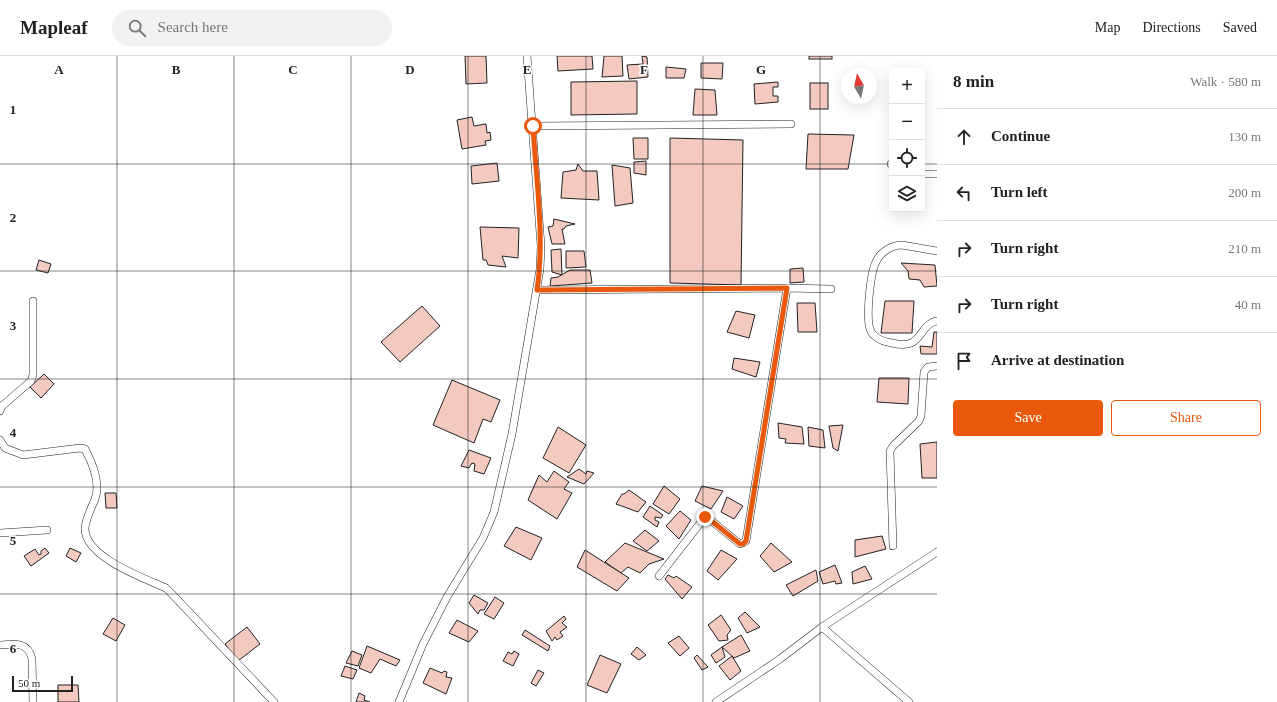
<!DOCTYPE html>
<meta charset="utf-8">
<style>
body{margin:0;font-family:Georgia,serif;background:#f2f2f2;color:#222}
.controls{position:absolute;right:12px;top:12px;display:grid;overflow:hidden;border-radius:4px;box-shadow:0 4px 16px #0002}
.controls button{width:36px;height:36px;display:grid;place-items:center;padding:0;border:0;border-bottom:1px solid #e0e0e0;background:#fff;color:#222;font:20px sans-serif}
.compass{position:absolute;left:841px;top:12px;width:36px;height:36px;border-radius:50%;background:#fff;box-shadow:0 4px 16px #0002;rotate:351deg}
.scale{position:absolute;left:12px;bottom:10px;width:61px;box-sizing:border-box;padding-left:4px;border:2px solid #222;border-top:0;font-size:11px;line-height:14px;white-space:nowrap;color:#222;-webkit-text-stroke:3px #fff;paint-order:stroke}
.stop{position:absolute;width:12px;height:12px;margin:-9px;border:3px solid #ea580c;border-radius:50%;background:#fff}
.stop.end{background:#ea580c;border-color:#fff;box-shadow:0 1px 4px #0008}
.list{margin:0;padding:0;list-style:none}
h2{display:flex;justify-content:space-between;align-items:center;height:52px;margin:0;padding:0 16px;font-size:17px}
h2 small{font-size:13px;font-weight:400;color:#767676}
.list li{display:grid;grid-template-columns:26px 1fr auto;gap:12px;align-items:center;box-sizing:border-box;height:56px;padding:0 16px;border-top:1px solid #e0e0e0}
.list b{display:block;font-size:15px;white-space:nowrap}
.list em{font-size:13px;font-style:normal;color:#767676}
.actions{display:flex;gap:8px;padding:12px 16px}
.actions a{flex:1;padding:9px 0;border:1px solid #ea580c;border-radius:4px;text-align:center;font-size:14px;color:#ea580c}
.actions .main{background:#ea580c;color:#fff}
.icon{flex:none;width:22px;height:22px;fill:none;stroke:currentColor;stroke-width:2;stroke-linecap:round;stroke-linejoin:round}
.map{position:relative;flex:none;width:937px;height:646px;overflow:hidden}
header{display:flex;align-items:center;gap:24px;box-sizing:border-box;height:56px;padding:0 20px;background:#fff;border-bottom:1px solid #e0e0e0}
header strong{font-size:19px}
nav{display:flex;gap:22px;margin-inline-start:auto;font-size:14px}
.search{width:280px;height:36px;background:#f2f2f2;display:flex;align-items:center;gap:10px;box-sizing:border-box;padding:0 14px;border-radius:22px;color:#767676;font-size:15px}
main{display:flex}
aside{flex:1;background:#fff}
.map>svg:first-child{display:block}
.building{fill:#f3c9c0;stroke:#222}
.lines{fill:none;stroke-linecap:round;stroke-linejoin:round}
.street-casing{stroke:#222;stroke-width:8}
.street{stroke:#fff;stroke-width:7}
.route{stroke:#ea580c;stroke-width:5}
.grid{fill:none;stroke:#222;stroke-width:1;stroke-opacity:0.55}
.grid-label{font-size:13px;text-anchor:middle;font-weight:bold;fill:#222;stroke:#fff;stroke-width:3;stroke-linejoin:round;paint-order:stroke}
</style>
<header>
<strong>Mapleaf</strong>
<div class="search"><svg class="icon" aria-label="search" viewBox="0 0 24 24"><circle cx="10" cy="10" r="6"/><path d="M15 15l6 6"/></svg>Search here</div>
<nav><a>Map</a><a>Directions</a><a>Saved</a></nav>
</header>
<main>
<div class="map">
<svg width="937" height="646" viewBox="0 0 937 646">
<rect width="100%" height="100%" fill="#fff"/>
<g class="building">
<path d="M465,0H486L487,27L466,28Z"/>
<path d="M557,0H592L593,13L558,15Z"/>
<path d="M604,0H622L623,20L602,21Z"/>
<path d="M642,0L647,1L648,21L629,23L627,9L643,8Z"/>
<rect x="809" y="0" width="23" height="3"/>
<path d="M701,7H723L722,23L701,22Z"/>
<path d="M666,11L686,13L684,22H666Z"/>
<path d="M637,25V58L571,59V26Z"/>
<path d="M778,26V31H773V40H778V46L755,48L754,28Z"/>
<rect x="810" y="27" width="18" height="26"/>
<path d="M695,33L715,34L717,59H693Z"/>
<path d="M472,61L474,70L486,68L487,77L490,76L491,84L485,85L486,89L462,93L457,64Z"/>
<path d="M808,78L854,79L848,113H806Z"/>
<path d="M633,82H648V103H634Z"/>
<path d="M670,82L743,84L741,229L670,227Z"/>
<path d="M646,105V119L634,117V106Z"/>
<path d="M497,107L499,125L472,128L471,110Z"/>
<path d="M578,108L583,115H597L599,144L561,142L563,116L576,114Z"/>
<path d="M612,109L630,112L633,147L615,150Z"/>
<path d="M554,163L575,168L566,170L564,173H562L565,188H552L548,171L553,170Z"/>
<path d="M480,171L519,172L518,202L502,200L506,211L488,209L486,204H483Z"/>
<path d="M561,193L562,219L552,216L551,194Z"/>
<path d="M566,195H584L586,211L566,212Z"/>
<path d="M39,204L51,208L48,217L36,214Z"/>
<path d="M901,207L935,209L937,230L924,231L920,224L909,223L908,215Z"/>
<path d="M803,212L804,226L790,227V213Z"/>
<path d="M570,214H590L592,227L550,230L551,222L558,221Z"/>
<path d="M885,245H914L912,277H881Z"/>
<path d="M797,247H815L817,276H798Z"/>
<path d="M422,250L440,270L400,306L381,286Z"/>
<path d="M736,255L755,259L749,282L727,276Z"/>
<path d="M934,276H937V298H921L920,290L932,291Z"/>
<path d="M734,302L760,306L756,321L732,313Z"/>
<path d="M44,318L54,328L41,342L30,331Z"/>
<path d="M879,322H909L908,348L877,346Z"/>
<path d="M452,324L500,344L491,366L483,363L474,387L433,369Z"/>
<path d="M778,367L802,371L804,388L785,387L786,383L779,382Z"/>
<path d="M843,369L838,395L833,392L829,370Z"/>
<path d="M558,371L586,389L569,417L543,402Z"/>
<path d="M808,371L823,374L825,392L809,390Z"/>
<path d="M937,386V422H922L920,388Z"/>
<path d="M469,394L491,402L484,418L474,415L475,408L472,407L469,412L461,410Z"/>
<path d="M579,413L586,418L587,415L594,417L584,428L567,421Z"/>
<path d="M554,415L569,426L564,433L572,437L557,463L528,444L539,419L547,426Z"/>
<path d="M664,430L680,443L669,458L653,448Z"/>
<path d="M702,430L723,435L711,453L695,445Z"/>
<path d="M629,434L646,446L638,456L616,448L622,438H624Z"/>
<path d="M105,437H116L117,452H106Z"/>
<path d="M727,441L743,450L734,463L721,456Z"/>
<path d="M650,450L663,459L661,462L655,461V464L659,466L657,471L643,461Z"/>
<path d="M680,455L691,464L679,483L666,470Z"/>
<path d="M516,471L542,482L531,504L504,490Z"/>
<path d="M645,474L659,485L647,495L633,485Z"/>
<path d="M882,480L886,493L855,501V484Z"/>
<path d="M625,487L664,503L649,508L640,517L628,511L621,517L605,506Z"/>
<path d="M771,487L792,506L774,516L760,500Z"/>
<path d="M45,492L49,497L31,510L24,500L35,493L39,499L41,498V495Z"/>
<path d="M70,492L81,497L76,506L66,500Z"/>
<path d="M585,494L629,522L617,535L577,511Z"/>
<path d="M721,494L737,503L718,524L707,515Z"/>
<path d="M835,509L842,527L836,528L835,525L823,528L819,516Z"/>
<path d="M865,510L872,523L853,528L852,516Z"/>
<path d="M816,514L818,525L793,540L786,529Z"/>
<path d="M668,519L674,522L676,520L692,531L682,543L665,523Z"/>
<path d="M474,539L488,547L484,554H480L478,558L469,547Z"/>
<path d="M495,541L504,547L494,563L484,558Z"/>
<path d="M745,556L760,571L747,577L738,562Z"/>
<path d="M721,559L731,574L727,579L728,584L719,585L708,569Z"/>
<path d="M564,560L566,563L562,567L567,571L560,576L563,580L557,584L555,581L552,585L546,575Z"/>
<path d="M113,562L125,569L116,585L103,578Z"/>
<path d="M457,564L478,575L469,586L449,577Z"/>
<path d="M247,571L260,588L238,605L225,588Z"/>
<path d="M525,574L550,590L548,595L522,579Z"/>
<path d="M741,579L750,595L734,602L722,591Z"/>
<path d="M679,580L689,592L680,600L668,587Z"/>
<path d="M367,590L400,604L396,610L380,603L371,617L359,612Z"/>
<path d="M637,591L646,599L639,604L631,598Z"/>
<path d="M722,591L725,601L716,607L711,599Z"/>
<path d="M352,595L362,599L358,610L346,607Z"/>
<path d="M514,595L519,598L513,610L503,605L508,596L512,598Z"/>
<path d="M600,599L621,608L607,637L587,629Z"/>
<path d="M697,599L708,611L702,614L694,602Z"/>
<path d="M732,600L741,615L730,624L719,610Z"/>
<path d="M345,610L357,614L353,623L341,620Z"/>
<path d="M430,612L442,617L444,615L447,616L446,621L452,622L446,638L423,627Z"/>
<path d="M538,614L544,617L536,630L531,627Z"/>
<path d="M58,629H78L79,646H58Z"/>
<path d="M359,637L365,640L364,644L370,646H356Z"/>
</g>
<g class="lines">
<g class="street-casing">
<g id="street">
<path d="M533,70L791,68"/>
<path d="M891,108H892"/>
<path d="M922,118H937"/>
<path d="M937,195L902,189C892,189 881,196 877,204C870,215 866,261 870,273C871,276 873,279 875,280C880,285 886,286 892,287C924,295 917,269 937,265"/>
<path d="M537,234L787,232L831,233"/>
<path d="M0,355L2,350L31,325L33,319V245"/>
<path d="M0,384L5,392L23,399L80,392L85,393C93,408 101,427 95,443C91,453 86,462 85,472C84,501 144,522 166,532L171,537L274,646"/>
<path d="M0,477L47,474"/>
<path d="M893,490L890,395L893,390L919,365L921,360L924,316L928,311L937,310"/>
<path d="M659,520L705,461L708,462L740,488L743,487L746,485L787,232"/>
<path d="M822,571L909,646"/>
<path d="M0,589C14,588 28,585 32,603L33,646"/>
<path d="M399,646L423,588L447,541L483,482L494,456L512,378L540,213L541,190L527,0"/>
<path d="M716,646L780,603L822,571L937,496"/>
</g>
</g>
<use href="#street" class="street"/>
</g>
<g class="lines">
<path class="route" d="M533,70C536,124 545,181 537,234L787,232L746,485L743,488H740L708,462L705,461"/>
</g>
<path class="grid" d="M117,0V646M234,0V646M351,0V646M468,0V646M586,0V646M703,0V646M820,0V646M0,108H892M922,108H937M0,215H937M0,323H937M0,431H937M0,538H937"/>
<g class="grid-label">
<text x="59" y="18">A</text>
<text x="176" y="18">B</text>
<text x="293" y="18">C</text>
<text x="410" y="18">D</text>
<text x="527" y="18">E</text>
<text x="644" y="18">F</text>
<text x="761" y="18">G</text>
<text x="13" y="58">1</text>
<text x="13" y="166">2</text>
<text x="13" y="274">3</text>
<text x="13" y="381">4</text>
<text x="13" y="489">5</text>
<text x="13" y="597">6</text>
</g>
</svg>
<div class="controls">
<button>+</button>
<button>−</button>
<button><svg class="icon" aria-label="locate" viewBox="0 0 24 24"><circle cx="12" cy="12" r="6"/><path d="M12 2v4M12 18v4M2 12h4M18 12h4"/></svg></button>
<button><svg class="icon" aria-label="layers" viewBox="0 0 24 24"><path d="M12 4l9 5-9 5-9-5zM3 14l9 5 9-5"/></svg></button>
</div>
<svg class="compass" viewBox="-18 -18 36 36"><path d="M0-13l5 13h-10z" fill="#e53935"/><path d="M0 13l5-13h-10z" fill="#767676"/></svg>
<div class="scale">50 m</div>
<div class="stop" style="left:533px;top:70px"></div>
<div class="stop end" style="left:705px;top:461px"></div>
</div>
<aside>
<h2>8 min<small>Walk · 580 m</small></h2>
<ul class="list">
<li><svg class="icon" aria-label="ahead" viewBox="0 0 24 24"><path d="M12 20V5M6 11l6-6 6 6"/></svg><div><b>Continue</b></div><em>130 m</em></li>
<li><svg class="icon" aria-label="left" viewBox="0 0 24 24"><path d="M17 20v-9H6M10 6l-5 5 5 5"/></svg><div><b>Turn left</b></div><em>200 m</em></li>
<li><svg class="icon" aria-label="right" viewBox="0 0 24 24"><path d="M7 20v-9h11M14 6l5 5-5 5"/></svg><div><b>Turn right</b></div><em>210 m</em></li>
<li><svg class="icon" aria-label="right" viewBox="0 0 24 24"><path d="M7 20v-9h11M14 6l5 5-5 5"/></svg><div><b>Turn right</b></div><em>40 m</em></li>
<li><svg class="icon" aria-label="arrive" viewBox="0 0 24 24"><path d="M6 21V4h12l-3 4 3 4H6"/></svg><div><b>Arrive at destination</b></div></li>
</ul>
<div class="actions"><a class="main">Save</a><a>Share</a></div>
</aside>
</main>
